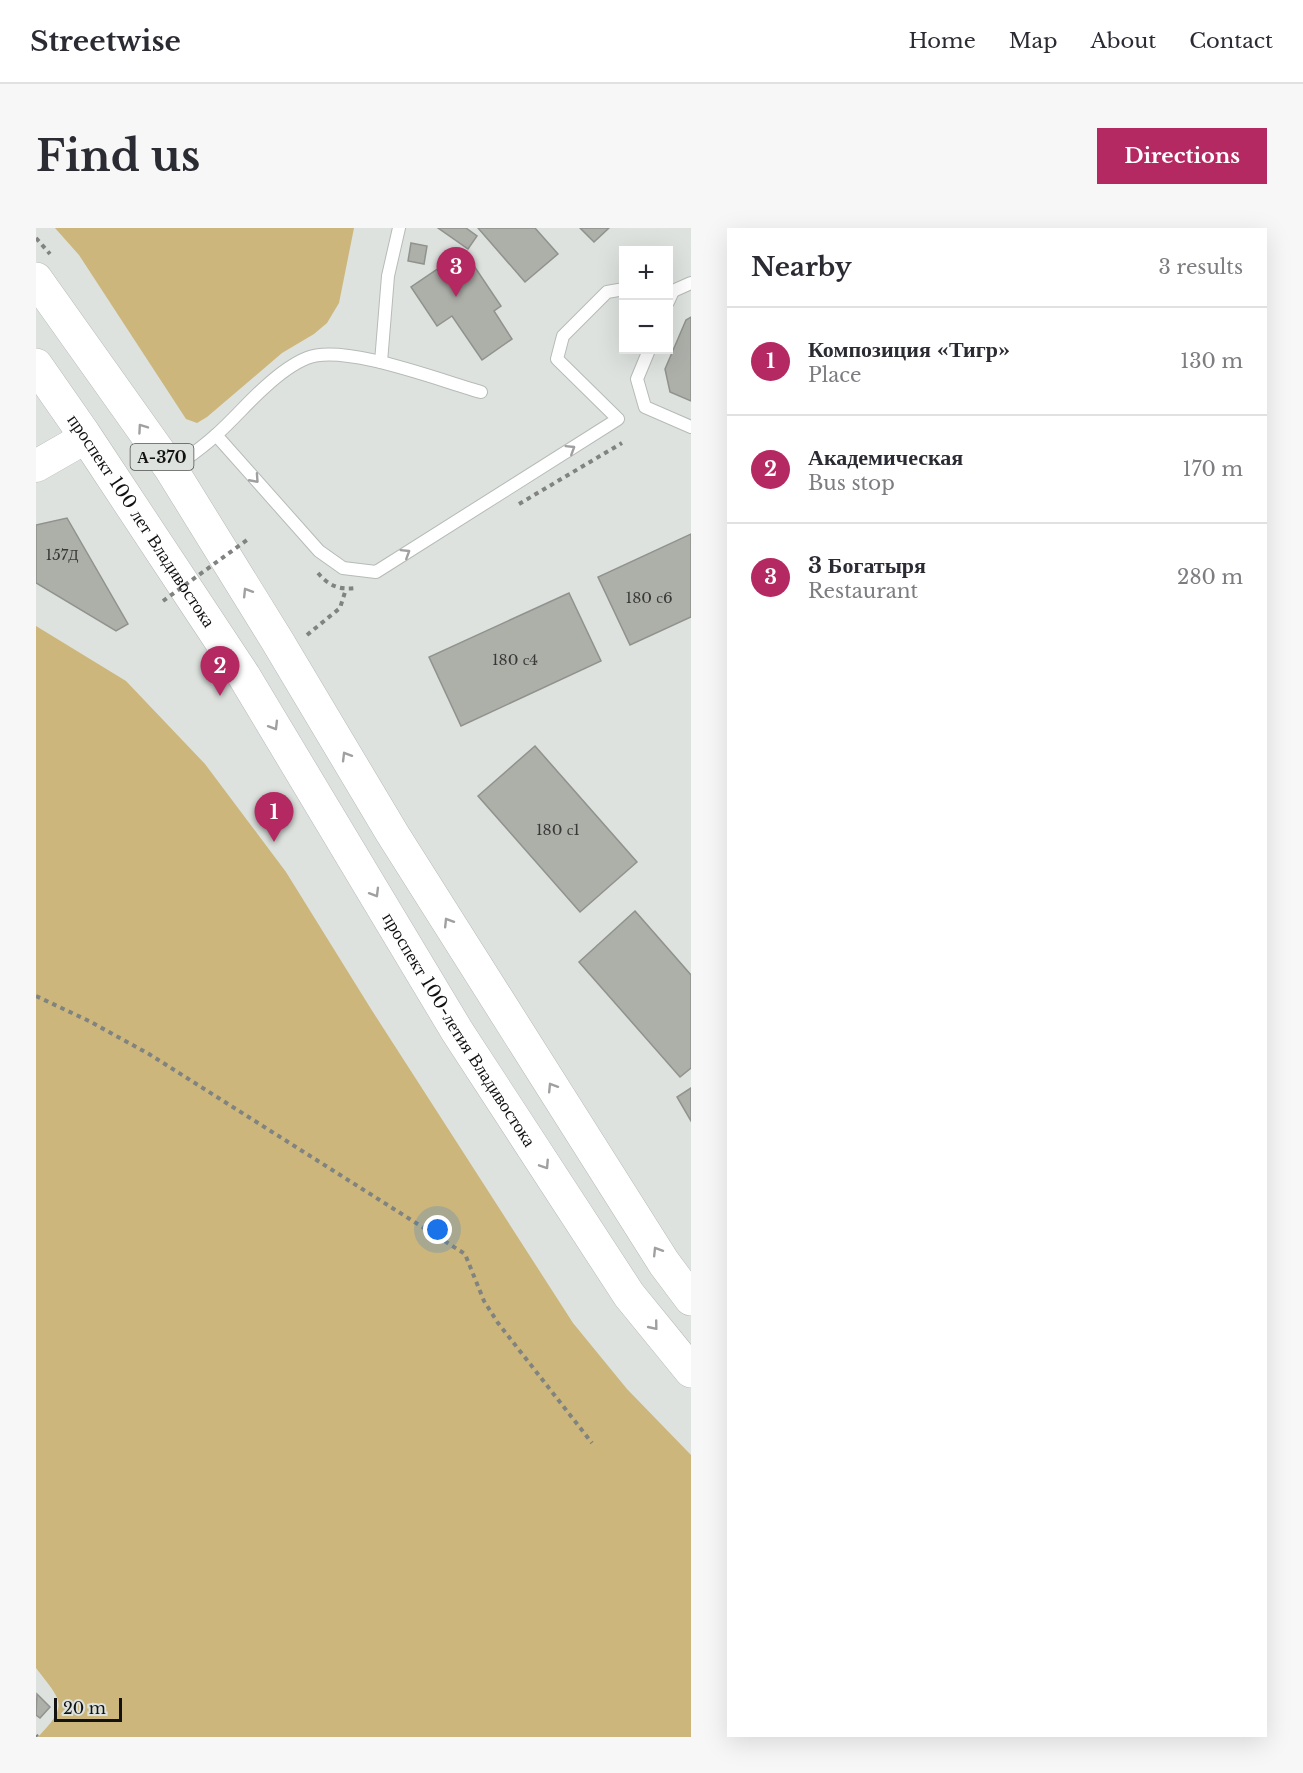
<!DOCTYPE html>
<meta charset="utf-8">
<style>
body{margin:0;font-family:"Libre Baskerville",serif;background:#f7f7f7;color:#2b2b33}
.controls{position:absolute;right:18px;top:18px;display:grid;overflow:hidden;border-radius:0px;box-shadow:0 6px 24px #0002}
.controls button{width:54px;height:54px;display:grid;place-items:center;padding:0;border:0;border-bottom:2px solid #e1e1e2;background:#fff;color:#2b2b33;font:30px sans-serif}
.scale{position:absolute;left:18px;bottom:15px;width:68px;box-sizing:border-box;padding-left:6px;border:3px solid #111211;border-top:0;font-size:16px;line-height:21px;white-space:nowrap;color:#111211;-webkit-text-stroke:4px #dde2de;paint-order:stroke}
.you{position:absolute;left:402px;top:1002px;width:21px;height:21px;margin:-15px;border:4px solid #fff;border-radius:50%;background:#1a73e8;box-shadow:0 0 0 9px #1a73e833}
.badge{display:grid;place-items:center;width:39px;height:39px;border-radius:50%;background:#b52962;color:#fff;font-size:20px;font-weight:700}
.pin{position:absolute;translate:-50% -50px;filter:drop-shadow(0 2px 3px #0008)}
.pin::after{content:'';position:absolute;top:32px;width:21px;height:18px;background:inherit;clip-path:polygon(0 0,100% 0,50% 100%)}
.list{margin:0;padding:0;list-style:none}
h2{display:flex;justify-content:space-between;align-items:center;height:78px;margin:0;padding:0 24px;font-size:26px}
h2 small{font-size:20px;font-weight:400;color:#7c7c81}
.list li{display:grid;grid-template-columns:39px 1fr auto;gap:18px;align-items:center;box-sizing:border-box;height:108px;padding:0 24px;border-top:2px solid #e1e1e2}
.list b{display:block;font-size:22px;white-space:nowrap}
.list p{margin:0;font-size:20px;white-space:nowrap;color:#7c7c81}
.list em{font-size:20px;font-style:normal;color:#7c7c81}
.map{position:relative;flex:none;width:655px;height:1509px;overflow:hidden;border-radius:0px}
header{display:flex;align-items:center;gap:36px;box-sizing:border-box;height:84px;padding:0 30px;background:#fff;border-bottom:2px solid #e1e1e2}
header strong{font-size:28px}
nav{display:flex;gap:33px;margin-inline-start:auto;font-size:21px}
.intro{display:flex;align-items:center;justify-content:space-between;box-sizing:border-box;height:144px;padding:0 36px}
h1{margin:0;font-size:42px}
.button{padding:15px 27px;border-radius:0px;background:#b52962;color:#fff;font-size:21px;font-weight:700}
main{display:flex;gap:36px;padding:0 36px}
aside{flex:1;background:#fff;border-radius:0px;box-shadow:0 6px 24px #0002}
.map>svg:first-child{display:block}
.green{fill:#ccb67b}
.building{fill:#adafa9;stroke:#90928d;stroke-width:1.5}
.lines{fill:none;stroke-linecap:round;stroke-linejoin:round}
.service-casing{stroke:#b6bbb7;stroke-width:14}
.tertiary-casing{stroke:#b6bbb7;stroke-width:33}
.trunk-casing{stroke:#b6bbb7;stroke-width:34}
.path{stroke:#808380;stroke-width:4;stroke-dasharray:4.5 4.5;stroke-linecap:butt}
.service{stroke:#fff;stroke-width:12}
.tertiary{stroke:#fff;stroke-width:32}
.trunk{stroke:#fff;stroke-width:33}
.path-bridge{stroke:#808380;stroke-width:4;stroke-dasharray:4.5 4.5;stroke-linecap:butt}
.oneway{stroke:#a0a0a0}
.labels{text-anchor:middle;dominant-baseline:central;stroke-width:4.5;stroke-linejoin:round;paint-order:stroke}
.number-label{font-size:15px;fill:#383937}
.shield{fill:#dde2de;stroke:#4e504e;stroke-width:1.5}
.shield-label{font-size:16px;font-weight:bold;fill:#111211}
.street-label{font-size:18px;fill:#111211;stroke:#dde2de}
</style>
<header>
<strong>Streetwise</strong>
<nav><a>Home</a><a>Map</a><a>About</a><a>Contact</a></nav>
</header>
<div class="intro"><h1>Find us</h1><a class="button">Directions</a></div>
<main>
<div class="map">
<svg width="655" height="1509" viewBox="0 0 655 1509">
<rect width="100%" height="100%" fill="#dde2de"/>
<g class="green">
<path d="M19,0H318L303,75L291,95L278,106L246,125L171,189L161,195L150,191L43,27Z"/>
<path d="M0,398L90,453L169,536L250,644L335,781L537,1095L591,1161L655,1227V1509H2C34,1476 25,1473 0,1440Z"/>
</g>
<g class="building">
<path d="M402,0H430L441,8L432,21Z"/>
<path d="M442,0H499L522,26L489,54Z"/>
<path d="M544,0H573L558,14Z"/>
<path d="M375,15L391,18L388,36L372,33Z"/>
<path d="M428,23L465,78L458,83L476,111L446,132L416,88L401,98L375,59Z"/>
<path d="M655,89V173L634,164L629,141L650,92Z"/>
<path d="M31,290L92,396L80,403L0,355V297Z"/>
<path d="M655,306V389L594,417L562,349Z"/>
<path d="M533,365L565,433L425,498L393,429Z"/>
<path d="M499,518L601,634L544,684L442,568Z"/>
<path d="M599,683L655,747V840L644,849L543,734Z"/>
<path d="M655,860V893L641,869Z"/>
<path d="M1,1466L14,1479L4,1490L0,1487Z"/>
</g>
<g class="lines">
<g class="service-casing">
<g id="service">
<path d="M632,62L637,63L655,55"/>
<path d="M632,74L637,63"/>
<path d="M613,122L601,151L609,179L655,199"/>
<path d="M345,134L352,48L363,0"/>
<path d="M180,207L283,323L307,340L340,344L582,191L521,131L527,108L571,64L588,61"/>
<path d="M136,241C151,230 166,220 180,207C197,192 212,174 229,159C241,148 256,136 271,130C308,115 405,153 445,164"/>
</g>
</g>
<g class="tertiary-casing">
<path id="tertiary" d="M0,238L35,218L48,206"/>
</g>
<g class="trunk-casing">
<g id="trunk">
<path d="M0,51L135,241L242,414L356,605L628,1035L655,1071"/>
<path id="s1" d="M0,137L48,206L208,448L421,803L593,1067L655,1143"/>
</g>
</g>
<g class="path">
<path d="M0,10L14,26"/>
<path d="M483,276L586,215"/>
<path d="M282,345C293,358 303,362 320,360"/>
<path d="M271,407L304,380L310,361"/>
<path d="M0,768L53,793L113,826L429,1026L448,1073L462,1095L556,1215"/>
<path d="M0,1507L1,1509"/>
</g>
<use href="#service" class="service"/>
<use href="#tertiary" class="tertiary"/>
<use href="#trunk" class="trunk"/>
<path class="path-bridge" d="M127,373L211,312"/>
</g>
<defs><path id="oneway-chevron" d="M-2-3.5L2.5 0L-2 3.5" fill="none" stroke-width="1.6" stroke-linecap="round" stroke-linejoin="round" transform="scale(1.5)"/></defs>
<g class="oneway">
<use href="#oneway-chevron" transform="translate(106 200) rotate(-125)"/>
<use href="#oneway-chevron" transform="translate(535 221) rotate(-32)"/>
<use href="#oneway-chevron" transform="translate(219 251) rotate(48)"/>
<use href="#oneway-chevron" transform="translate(370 325) rotate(-32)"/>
<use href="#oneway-chevron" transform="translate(211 364) rotate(-122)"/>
<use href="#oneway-chevron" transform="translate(238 498) rotate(59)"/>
<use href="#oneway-chevron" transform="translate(310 528) rotate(-121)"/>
<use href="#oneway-chevron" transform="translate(339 665) rotate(59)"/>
<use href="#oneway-chevron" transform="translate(412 694) rotate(-122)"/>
<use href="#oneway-chevron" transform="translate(516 859) rotate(-122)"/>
<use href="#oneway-chevron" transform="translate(509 937) rotate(57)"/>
<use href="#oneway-chevron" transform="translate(621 1023) rotate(-122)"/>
<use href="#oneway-chevron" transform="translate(618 1098) rotate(51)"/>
</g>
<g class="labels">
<g class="number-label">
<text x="26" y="326">157Д</text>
<text x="613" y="369">180 с6</text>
<text x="479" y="431">180 с4</text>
<text x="522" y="601">180 с1</text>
</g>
<rect class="shield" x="94.5" y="216" width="63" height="26" rx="4.5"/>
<g class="shield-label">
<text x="126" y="229">А-370</text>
</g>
<g class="street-label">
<text stroke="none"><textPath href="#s1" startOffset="188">проспект 100 лет Владивостока</textPath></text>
<text stroke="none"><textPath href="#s1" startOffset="788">проспект 100-летия Владивостока</textPath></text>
</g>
</g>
</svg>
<div class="controls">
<button>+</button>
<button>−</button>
</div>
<div class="scale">20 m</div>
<div class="you"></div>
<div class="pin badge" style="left:238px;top:614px">1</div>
<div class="pin badge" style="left:184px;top:468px">2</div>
<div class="pin badge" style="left:420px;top:69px">3</div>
</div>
<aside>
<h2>Nearby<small>3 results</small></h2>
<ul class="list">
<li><span class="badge">1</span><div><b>Композиция «Тигр»</b><p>Place</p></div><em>130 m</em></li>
<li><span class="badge">2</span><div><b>Академическая</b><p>Bus stop</p></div><em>170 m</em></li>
<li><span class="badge">3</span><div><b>3 Богатыря</b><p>Restaurant</p></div><em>280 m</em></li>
</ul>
</aside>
</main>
